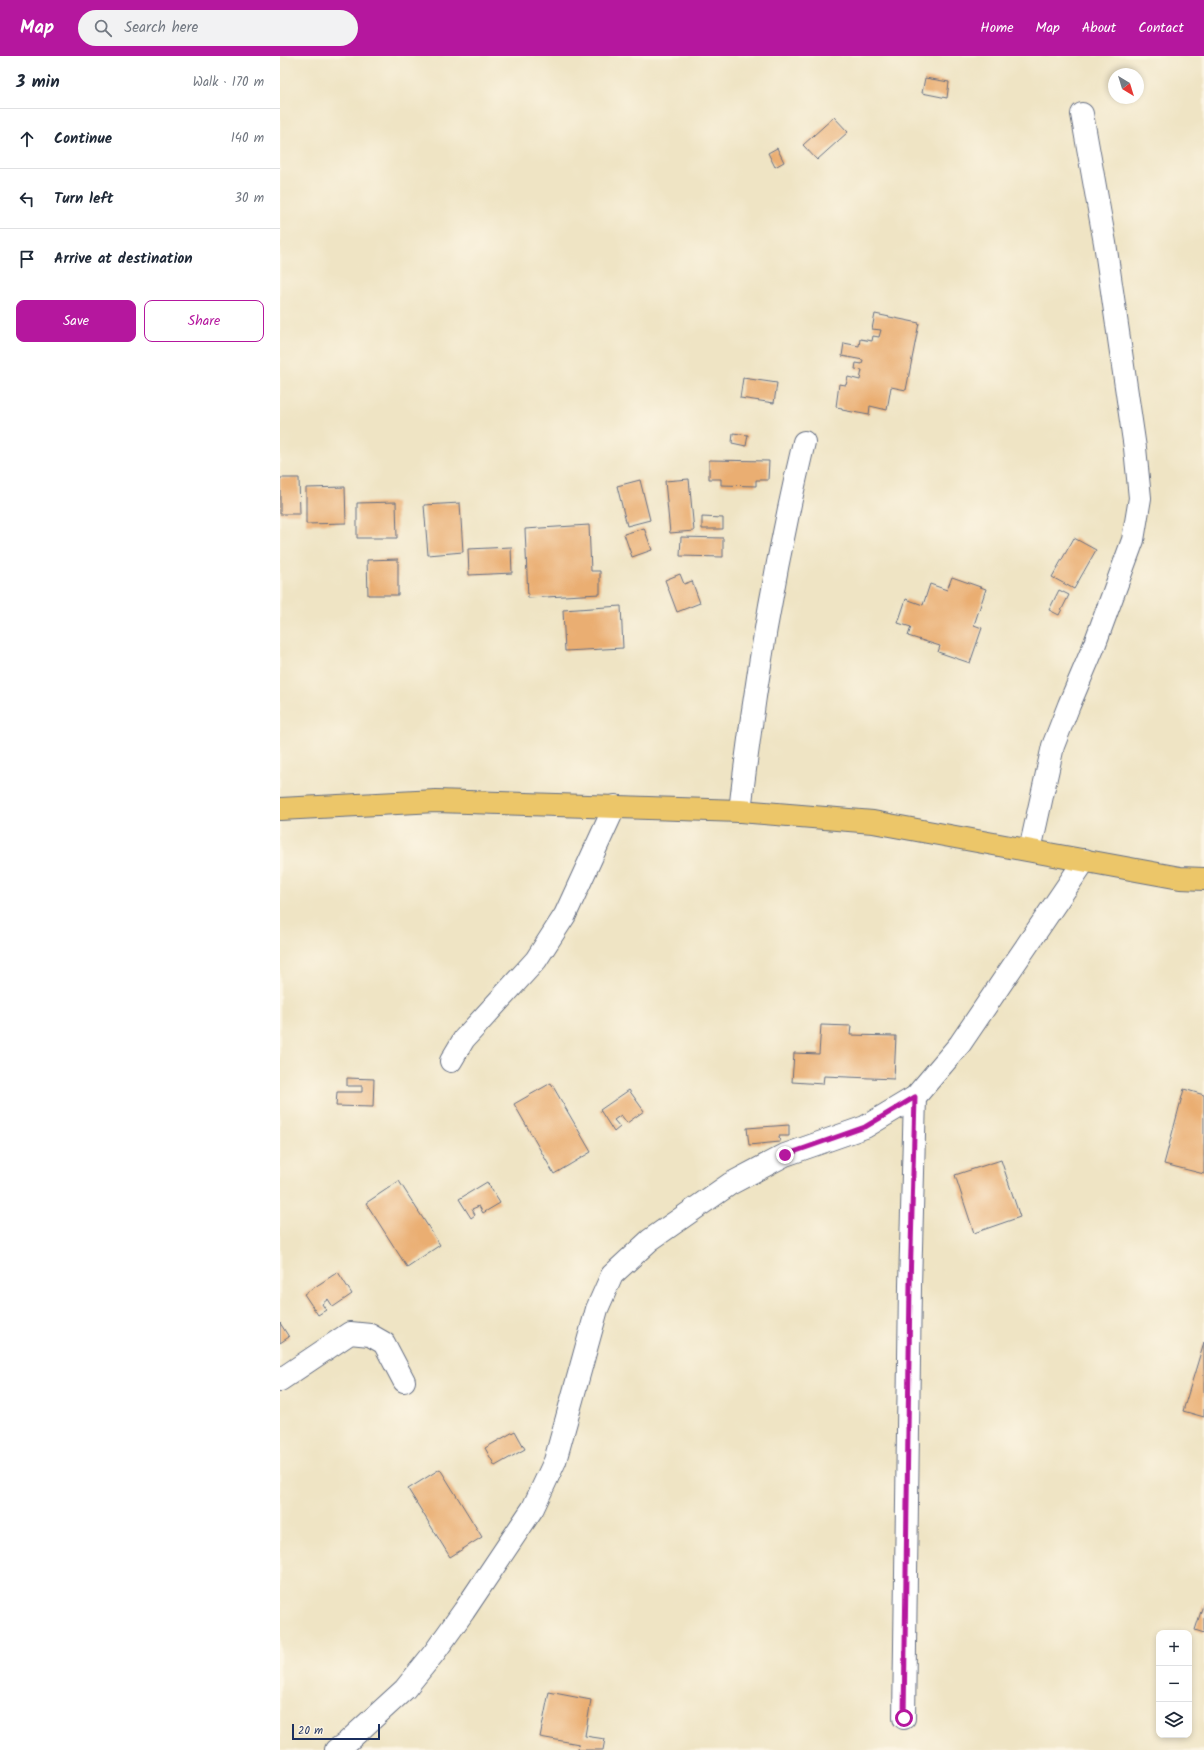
<!DOCTYPE html>
<meta charset="utf-8">
<style>
body{margin:0;font-family:Kalam,sans-serif;background:#f2f2f3;color:#1f2937}
.controls{position:absolute;right:12px;bottom:12px;display:grid;overflow:hidden;border-radius:8px;box-shadow:0 2px 6px #0003}
.controls button{width:36px;height:36px;display:grid;place-items:center;padding:0;border:0;border-bottom:1px solid #e0e1e3;background:#fff;color:#1f2937;font:20px sans-serif}
.compass{position:absolute;left:828px;top:12px;width:36px;height:36px;border-radius:50%;background:#fff;box-shadow:0 2px 6px #0003;rotate:142deg}
.scale{position:absolute;left:12px;bottom:10px;width:88px;box-sizing:border-box;padding-left:4px;border:2px solid #1b2f5e;border-top:0;font-size:11px;line-height:14px;white-space:nowrap;color:#1b2f5e;-webkit-text-stroke:3px #fcf5e5;paint-order:stroke}
.stop{position:absolute;width:12px;height:12px;margin:-9px;border:3px solid #b5179e;border-radius:50%;background:#fff}
.stop.end{background:#b5179e;border-color:#fff;box-shadow:0 1px 4px #0008}
.list{margin:0;padding:0;list-style:none}
h2{display:flex;justify-content:space-between;align-items:center;height:52px;margin:0;padding:0 16px;font-size:17px}
h2 small{font-size:13px;font-weight:400;color:#747a83}
.list li{display:grid;grid-template-columns:26px 1fr auto;gap:12px;align-items:center;box-sizing:border-box;height:60px;padding:0 16px;border-top:1px solid #e0e1e3}
.list b{display:block;font-size:15px;white-space:nowrap}
.list em{font-size:13px;font-style:normal;color:#747a83}
.actions{display:flex;gap:8px;padding:12px 16px}
.actions a{flex:1;padding:9px 0;border:1px solid #b5179e;border-radius:8px;text-align:center;font-size:14px;color:#b5179e}
.actions .main{background:#b5179e;color:#fff}
.icon{flex:none;width:22px;height:22px;fill:none;stroke:currentColor;stroke-width:2;stroke-linecap:round;stroke-linejoin:round}
.map{position:relative;flex:none;width:924px;height:1694px;overflow:hidden}
header{display:flex;align-items:center;gap:24px;box-sizing:border-box;height:56px;padding:0 20px;background:#b5179e;color:#fff}
header strong{font-size:19px}
nav{display:flex;gap:22px;margin-inline-start:auto;font-size:14px}
.search{width:280px;height:36px;background:#f2f2f3;display:flex;align-items:center;gap:10px;box-sizing:border-box;padding:0 14px;border-radius:22px;color:#747a83;font-size:15px}
main{display:flex}
aside{flex:1;background:#fff}
.map>svg:first-child{display:block}
.building{fill:#eaae72}
.lines{fill:none;stroke-linecap:round;stroke-linejoin:round}
.street-casing{stroke:#656e82;stroke-width:24}
.highway-casing{stroke:#656e82;stroke-width:24}
.street{stroke:#fff;stroke-width:22}
.highway{stroke:#ecc669;stroke-width:22}
.route{stroke:#b5179e;stroke-width:5}
</style>
<header>
<strong>Map</strong>
<div class="search"><svg class="icon" aria-label="search" viewBox="0 0 24 24"><circle cx="10" cy="10" r="6"/><path d="M15 15l6 6"/></svg>Search here</div>
<nav><a>Home</a><a>Map</a><a>About</a><a>Contact</a></nav>
</header>
<main>
<aside>
<h2>3 min<small>Walk · 170 m</small></h2>
<ul class="list">
<li><svg class="icon" aria-label="ahead" viewBox="0 0 24 24"><path d="M12 20V5M6 11l6-6 6 6"/></svg><div><b>Continue</b></div><em>140 m</em></li>
<li><svg class="icon" aria-label="left" viewBox="0 0 24 24"><path d="M17 20v-9H6M10 6l-5 5 5 5"/></svg><div><b>Turn left</b></div><em>30 m</em></li>
<li><svg class="icon" aria-label="arrive" viewBox="0 0 24 24"><path d="M6 21V4h12l-3 4 3 4H6"/></svg><div><b>Arrive at destination</b></div></li>
</ul>
<div class="actions"><a class="main">Save</a><a>Share</a></div>
</aside>
<div class="map">
<svg width="924" height="1694" viewBox="0 0 924 1694">
<rect width="100%" height="100%" fill="#fcf5e5"/>
<filter id="ink" filterUnits="userSpaceOnUse"><feTurbulence type="fractalNoise" baseFrequency=".025" numOctaves="2"/><feDisplacementMap in="SourceGraphic" scale="8" xChannelSelector="R" yChannelSelector="G"/><feConvolveMatrix kernelMatrix="1 2 1 2 8 2 1 2 1" color-interpolation-filters="sRGB"/></filter>
<filter id="wash" filterUnits="userSpaceOnUse"><feTurbulence type="fractalNoise" baseFrequency=".012" numOctaves="4" result="noise"/><feDisplacementMap in="SourceGraphic" scale="16" xChannelSelector="R" yChannelSelector="G"/><feGaussianBlur stdDeviation="0.9" result="paint"/><feColorMatrix in="noise" values="0 0 0 0 0 0 0 0 0 0 0 0 0 0 0 0 0 1.4 0 .05"/><feComposite in="paint" operator="in"/></filter>
<g filter="url(#wash)">
<rect width="100%" height="100%" fill="#efe4c4"/>
<g id="blocks">
<g class="building">
<path d="M645,22L669,26L667,42L642,37Z"/>
<path d="M554,61L568,76L537,104L523,89Z"/>
<path d="M497,92L504,106L495,111L488,97Z"/>
<path d="M595,258L639,267L626,334L611,331L607,354L590,350L589,359L562,354V352L556,351L559,328L566,329L568,321L580,324L582,314L575,313L576,307L582,308L583,304L562,300L564,287L579,290L580,283L592,285L593,280L599,281L601,274L592,273Z"/>
<path d="M463,322L497,327L494,347L460,342Z"/>
<path d="M453,377L468,379L466,390L452,387Z"/>
<path d="M429,404L489,405L488,424H476V430L441,429V423H429Z"/>
<path d="M0,422H19L20,458H0Z"/>
<path d="M409,423L414,475L390,477L385,425Z"/>
<path d="M360,424L370,464L347,470L337,430Z"/>
<path d="M65,431L66,467L26,468V432Z"/>
<path d="M116,446L117,482H77V447Z"/>
<path d="M180,447L183,496L148,499L144,449Z"/>
<path d="M422,461L443,462V473H422Z"/>
<path d="M309,469L311,515H320V538L248,542L245,473Z"/>
<path d="M364,472L372,494L352,501L344,478Z"/>
<path d="M401,481L443,482V501L400,500Z"/>
<path d="M794,482L816,494L794,533L772,521Z"/>
<path d="M231,491L232,517L189,519L188,493Z"/>
<path d="M118,503V539H88L87,504Z"/>
<path d="M400,518L404,528L412,525L420,547L397,556L385,524Z"/>
<path d="M672,521L706,533L694,569L702,572L690,607L658,596L660,590L628,580L631,571L618,567L626,543L643,549L650,528L667,534Z"/>
<path d="M779,534L789,539L779,559L769,554Z"/>
<path d="M341,550L343,592L285,595L283,554Z"/>
<path d="M541,969L571,970L570,979L616,980L614,1023L544,1020L543,1028L512,1026L514,997L539,998Z"/>
<path d="M67,1022L94,1023L93,1051L56,1050L57,1036H82V1030H67Z"/>
<path d="M271,1027L311,1096L274,1118L234,1048Z"/>
<path d="M904,1033L924,1039V1118L884,1108Z"/>
<path d="M349,1034L364,1055L347,1067L341,1059L334,1064L340,1071L334,1076L320,1054Z"/>
<path d="M509,1069V1080H499L500,1086L469,1089L467,1072Z"/>
<path d="M721,1104L740,1161L694,1177L675,1119Z"/>
<path d="M119,1125L160,1189L127,1211L86,1147Z"/>
<path d="M207,1126L220,1147L203,1157L199,1150L192,1153L195,1159L191,1162L179,1143Z"/>
<path d="M58,1216L72,1238L53,1251L48,1243L42,1248L46,1254L38,1259L24,1238Z"/>
<path d="M0,1267L9,1281L0,1287Z"/>
<path d="M924,1286V1361L903,1355Z"/>
<path d="M235,1375L245,1393L215,1410L205,1392Z"/>
<path d="M160,1413L202,1481L170,1501L128,1433Z"/>
<path d="M924,1546V1577L915,1574Z"/>
<path d="M269,1636L311,1644L305,1680L325,1683L323,1694H298L299,1688L260,1681Z"/>
</g>
</g>
</g>
<g filter="url(#ink)">
<use href="#blocks" fill-opacity="0" stroke="#656e82" stroke-width="1"/>
<g class="lines">
<g class="street-casing">
<g id="street">
<path d="M460,755C474,631 495,508 524,386"/>
<path d="M750,794L773,690L789,649L814,590L853,484L860,442L855,392L825,187L802,58"/>
<path d="M171,1005L184,983L256,904L285,859L335,750"/>
<path d="M0,1324L70,1277L90,1279L104,1287L124,1325"/>
<path d="M624,1662L630,1230L635,1041"/>
<path d="M56,1694L66,1687L125,1633L154,1597L184,1555L253,1452L275,1405L317,1253L332,1219L370,1184L450,1128L505,1099L585,1071L635,1041L680,988L805,804"/>
</g>
</g>
<g class="highway-casing">
<path id="highway" d="M0,753L156,745L460,755L593,766L900,822L924,823"/>
</g>
<use href="#street" class="street"/>
<use href="#highway" class="highway"/>
</g>
</g>
<g class="lines" filter="url(#ink)">
<path class="route" d="M505,1099L585,1071L635,1041L630,1230L624,1662"/>
</g>
</svg>
<div class="controls">
<button>+</button>
<button>−</button>
<button><svg class="icon" aria-label="layers" viewBox="0 0 24 24"><path d="M12 4l9 5-9 5-9-5zM3 14l9 5 9-5"/></svg></button>
</div>
<svg class="compass" viewBox="-18 -18 36 36"><path d="M0-13l5 13h-10z" fill="#e53935"/><path d="M0 13l5-13h-10z" fill="#747a83"/></svg>
<div class="scale">20 m</div>
<div class="stop" style="left:624px;top:1662px"></div>
<div class="stop end" style="left:505px;top:1099px"></div>
</div>
</main>
